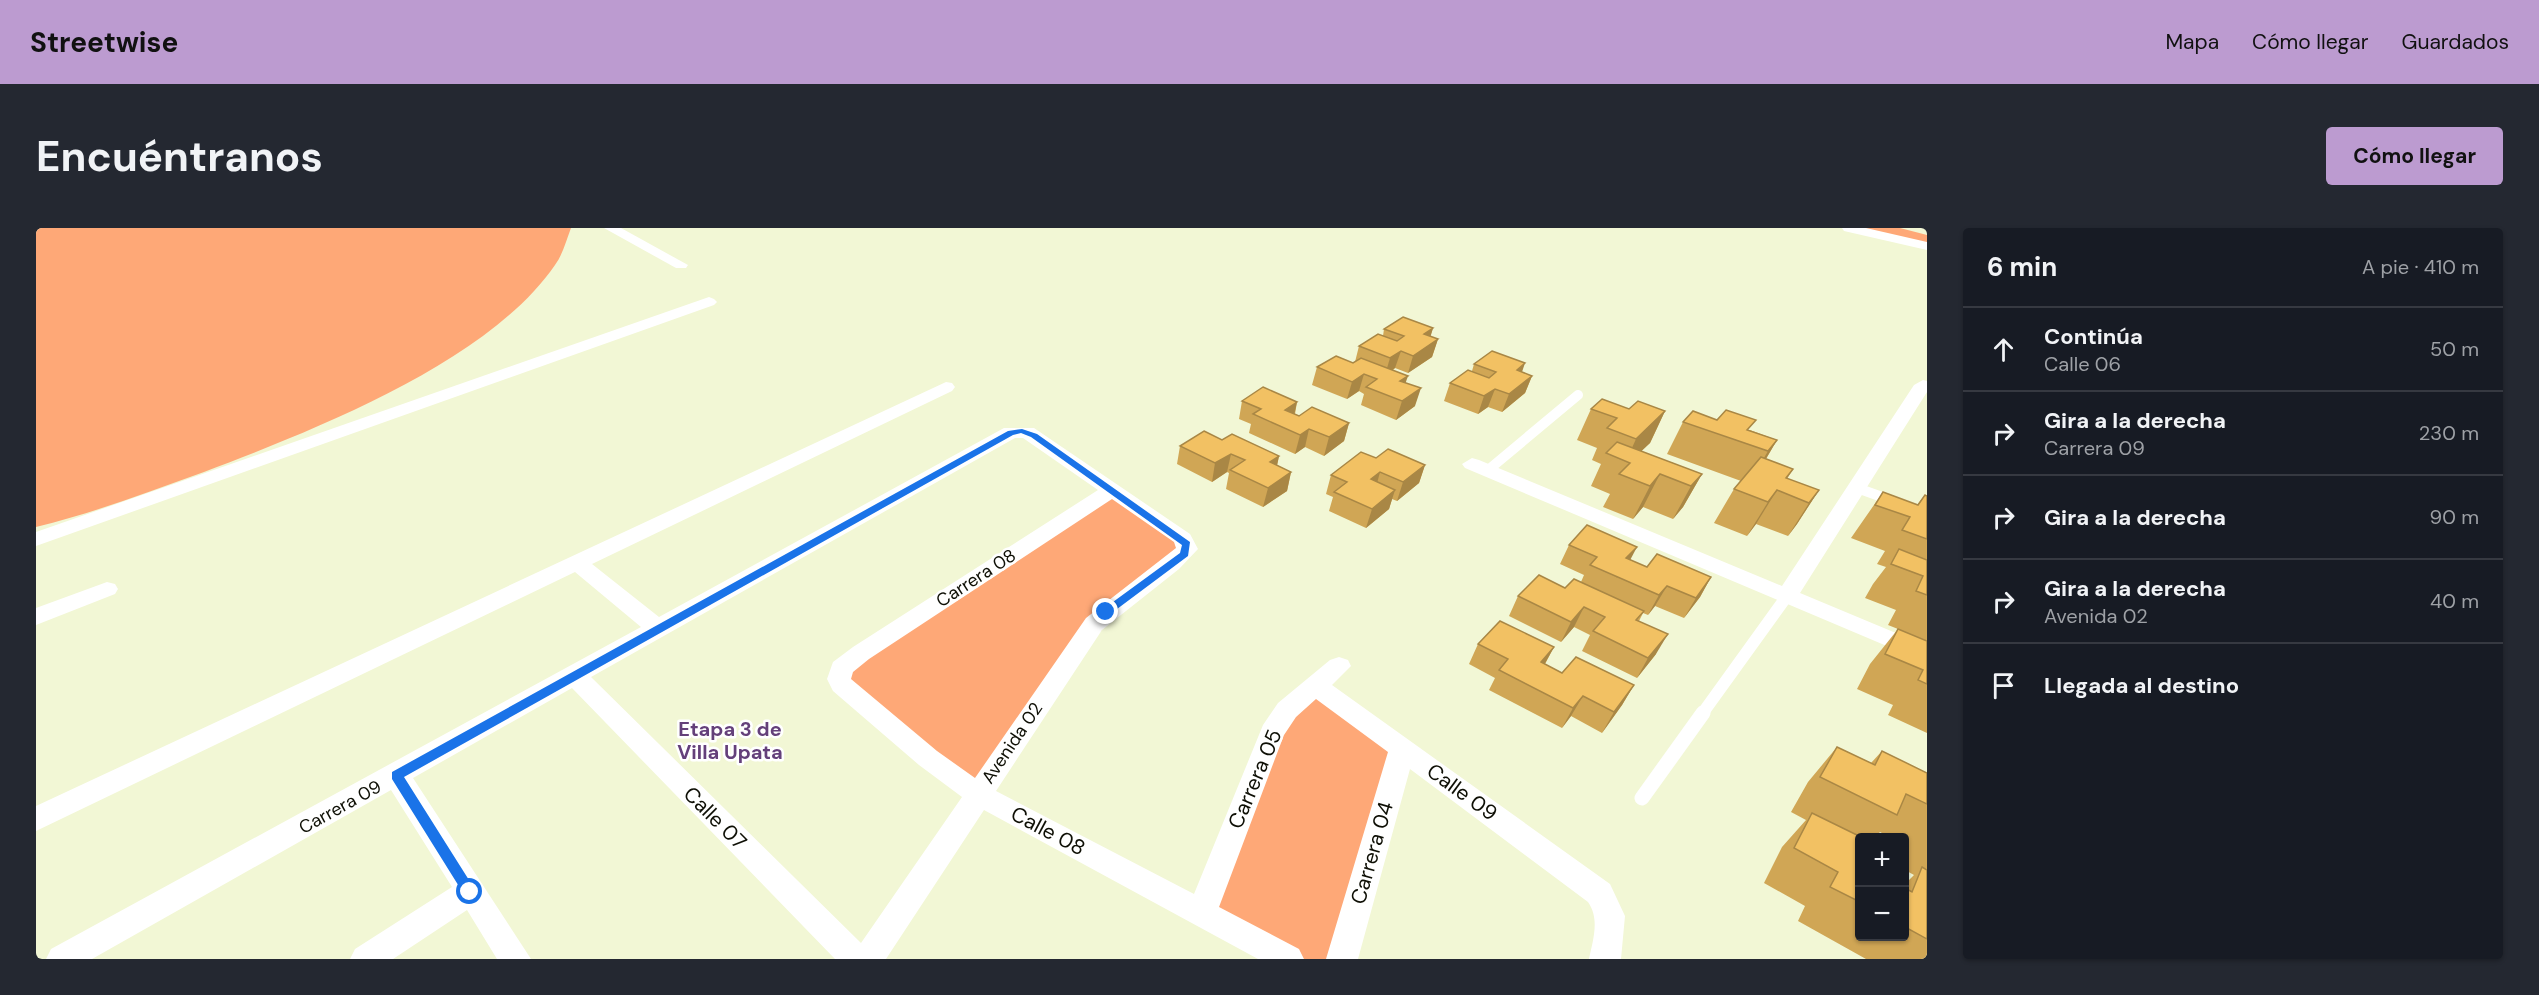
<!DOCTYPE html>
<html lang="es">
<meta charset="utf-8">
<style>
body{margin:0;font-family:"DM Sans",sans-serif;background:#242831;color:#f1f3f6}
.controls{position:absolute;right:18px;bottom:18px;display:grid;overflow:hidden;border-radius:6px;box-shadow:0 2px 4px #0004}
.controls button{width:54px;height:54px;display:grid;place-items:center;padding:0;border:0;border-bottom:2px solid #363941;background:#171b24;color:#f1f3f6;font:30px sans-serif}
.stop{position:absolute;width:18px;height:18px;margin:-14px;border:4px solid #1a73e8;border-radius:50%;background:#fff}
.stop.end{background:#1a73e8;border-color:#fff;box-shadow:0 2px 6px #0008}
.list{margin:0;padding:0;list-style:none}
h2{display:flex;justify-content:space-between;align-items:center;height:78px;margin:0;padding:0 24px;font-size:26px}
h2 small{font-size:20px;font-weight:400;color:#9ea1a6}
.list li{display:grid;grid-template-columns:39px 1fr auto;gap:18px;align-items:center;box-sizing:border-box;height:84px;padding:0 24px;border-top:2px solid #363941}
.list b{display:block;font-size:22px;white-space:nowrap}
.list p{margin:0;font-size:20px;white-space:nowrap;color:#9ea1a6}
.list em{font-size:20px;font-style:normal;color:#9ea1a6}
.icon{flex:none;width:33px;height:33px;fill:none;stroke:currentColor;stroke-width:2;stroke-linecap:round;stroke-linejoin:round}
.map{position:relative;flex:none;width:1891px;height:731px;overflow:hidden;border-radius:6px}
header{display:flex;align-items:center;gap:36px;box-sizing:border-box;height:84px;padding:0 30px;background:#bc9bd0;color:#111}
header strong{font-size:28px}
nav{display:flex;gap:33px;margin-inline-start:auto;font-size:21px}
.intro{display:flex;align-items:center;justify-content:space-between;box-sizing:border-box;height:144px;padding:0 36px}
h1{margin:0;font-size:42px}
.button{padding:15px 27px;border-radius:6px;background:#bc9bd0;color:#111;font-size:21px;font-weight:700}
main{display:flex;gap:36px;padding:0 36px}
aside{flex:1;background:#171b24;border-radius:6px;box-shadow:0 2px 4px #0004}
.map>svg:first-child{display:block}
.green{fill:#fea877}
.lines{fill:none;stroke-linecap:round;stroke-linejoin:round}
.service-far2{stroke:#fff;stroke-width:10}
.service-far1{stroke:#fff;stroke-width:12}
.service{stroke:#fff;stroke-width:15}
.minor{fill:#fff;fill-rule:evenodd}
.wall{fill:#d0a655;fill-rule:evenodd}
.shaded-wall{fill:#a98745}
.building{fill:#f2c163;stroke:#a98745;stroke-width:1.5}
.route{fill:#1a73e8}
.labels{text-anchor:middle;dominant-baseline:central;stroke-width:5;stroke-linejoin:round;paint-order:stroke}
.street-label{font-size:18px;fill:#0e0f05;stroke:#fff}
.neighbourhood-label{font-size:20px;font-weight:bold;fill:#64407a;stroke:#fff}
.near-street-label{font-size:21px;fill:#0e0f05;stroke:#fff}
</style>
<header>
<strong>Streetwise</strong>
<nav><a>Mapa</a><a>Cómo llegar</a><a>Guardados</a></nav>
</header>
<div class="intro"><h1>Encuéntranos</h1><a class="button">Cómo llegar</a></div>
<main>
<div class="map">
<svg width="1891" height="731" viewBox="0 0 1891 731">
<rect width="100%" height="100%" fill="#f2f7d5"/>
<g class="green">
<path d="M0,0H535C530,13 527,26 519,37C452,135 276,203 168,244C112,264 58,285 0,299Z"/>
<path d="M1813,0H1864L1891,7V18Z"/>
<path d="M1076,262L1151,316L1092,367L942,566L803,446Z"/>
<path d="M1280,458L1366,520L1306,731H1252L1165,685L1224,531Z"/>
</g>
<g class="lines">
<g class="service-far2">
<path d="M1451,243L1542,167"/>
<path d="M1821,260L1891,285"/>
</g>
<path class="service-far1" d="M1666,486L1751,368"/>
<path class="service" d="M1606,570L1667,485"/>
<g class="minor">
<path d="M568,0H585L652,37L650,40H640Z"/>
<path d="M1806,0H1830L1891,14V22L1808,3Z"/>
<path d="M673,69L678,71L681,74L678,77L0,318V304Z"/>
<path d="M1887,152L1891,153V164L1764,365L1891,418V435L1429,240L1426,236L1436,230L1443,232L1746,358L1878,157Z"/>
<path d="M910,154L916,155L919,159L916,163L556,336L623,389L968,200H998L1154,306L1162,321L1143,341L1066,402L960,563L1158,666L1227,497L1242,475L1294,432L1303,429L1312,432L1315,438L1296,457L1574,656L1589,688L1585,731H1553C1557,712 1564,691 1552,674L1374,541L1322,731H1290L1352,524L1280,471L1260,489L1248,507L1183,679L1263,721L1268,731H1222L948,582L850,731H799L536,460L377,550L495,731H461L431,682L357,731H314L319,721L416,659L355,562L56,731H10L15,721L605,399L539,344L0,603V578ZM979,210H987L1062,262L817,419L797,434L791,451L797,463L883,537L926,569L825,715L555,449ZM1076,271L1138,314L1140,320L1050,390L939,550L901,523L815,451L817,444L833,431Z"/>
<path d="M71,354L79,356L82,361L79,366L0,397V380Z"/>
</g>
</g>
<g class="wall">
<path d="M1397,100L1394,109L1402,111L1396,129L1372,145L1359,140L1357,142L1370,155L1379,178L1360,192L1325,177L1328,166L1323,163L1311,171L1276,157L1281,139L1317,135L1319,134L1323,118L1347,108L1348,101Z"/>
<path d="M1438,136L1486,144L1496,148L1489,165L1466,184L1452,179L1442,186L1408,173L1414,155L1436,143Z"/>
<path d="M1206,173L1261,174L1259,186L1263,188L1313,195L1308,213L1288,228L1269,219L1259,226L1213,205L1215,196L1203,191Z"/>
<path d="M1555,181H1593L1629,183L1614,215L1605,223L1666,246L1647,279L1637,291L1607,279L1597,291L1567,279L1574,266L1555,258L1565,236L1556,232L1561,220L1541,212Z"/>
<path d="M1647,194L1714,202L1741,212L1730,231L1757,241L1751,251L1783,262L1761,296L1752,308L1720,296L1711,308L1678,295L1698,261L1705,253L1631,226Z"/>
<path d="M1186,212L1243,228L1241,237L1255,244L1251,263L1227,279L1190,261L1193,245L1191,244L1176,254L1141,236L1144,218Z"/>
<path d="M1389,237L1383,255L1361,273L1356,271L1353,281L1330,300L1293,283L1297,269L1290,266L1295,247Z"/>
<path d="M1847,264L1881,277L1889,267L1891,268V505L1852,487L1857,477L1821,461L1834,436L1862,401L1852,397L1860,382L1829,370L1837,356L1850,339L1841,336L1849,323L1815,310Z"/>
<path d="M1533,317L1594,332L1611,339L1675,349L1664,369L1648,390L1619,378L1612,387L1607,385L1603,393L1620,426L1601,450L1546,423L1554,407L1538,399L1525,414L1473,388L1482,368L1529,360L1545,354L1548,347L1524,336Z"/>
<path d="M1442,416L1518,419L1509,436L1526,445L1598,457L1586,477L1566,505L1535,488L1526,500L1453,462L1459,450L1433,436Z"/>
<path d="M1801,519L1835,535L1846,523L1891,545V731H1830L1762,693L1769,678L1728,655L1746,619L1770,592L1755,584L1772,554ZM1844,604L1854,609H1869V642L1878,647L1869,656V708H1824V609H1839Z"/>
</g>
<g class="shaded-wall">
<path d="M1397,100L1392,117L1388,106Z"/>
<path d="M1402,111L1396,129L1372,145L1377,128Z"/>
<path d="M1365,123L1359,140L1349,147L1354,130Z"/>
<path d="M1489,135L1483,153L1481,142Z"/>
<path d="M1328,146L1323,163L1311,171L1316,154Z"/>
<path d="M1372,148L1366,165L1364,153Z"/>
<path d="M1496,148L1489,165L1466,184L1473,166Z"/>
<path d="M1385,160L1379,178L1360,192L1366,173Z"/>
<path d="M1459,161L1452,179L1442,186L1448,168Z"/>
<path d="M1261,174L1257,192L1249,182Z"/>
<path d="M1629,183L1614,215L1594,234L1590,233L1600,211Z"/>
<path d="M1313,195L1308,213L1288,228L1293,209Z"/>
<path d="M1273,201L1269,219L1259,226L1264,207Z"/>
<path d="M1741,212L1722,244L1713,256L1732,223Z"/>
<path d="M1195,226L1191,244L1176,254L1179,235Z"/>
<path d="M1243,228L1239,247L1234,234Z"/>
<path d="M1389,237L1383,255L1361,273L1367,254Z"/>
<path d="M1255,244L1251,263L1227,279L1232,260Z"/>
<path d="M1344,244L1339,263L1335,251Z"/>
<path d="M1624,246L1607,279L1597,291L1614,258Z"/>
<path d="M1666,246L1647,279L1637,291L1655,258Z"/>
<path d="M1359,262L1353,281L1330,300L1336,281Z"/>
<path d="M1741,262L1720,296L1711,308L1732,274Z"/>
<path d="M1783,262L1761,296L1752,308L1773,275Z"/>
<path d="M1601,319L1591,338L1580,350L1590,330Z"/>
<path d="M1675,349L1664,369L1648,390L1660,370Z"/>
<path d="M1631,358L1619,378L1612,387L1623,367Z"/>
<path d="M1548,379L1538,399L1525,414L1535,394Z"/>
<path d="M1632,406L1620,426L1601,450L1612,430Z"/>
<path d="M1518,419L1507,439L1505,434Z"/>
<path d="M1598,457L1586,477L1566,505L1578,484Z"/>
<path d="M1547,468L1535,488L1526,500L1537,480Z"/>
</g>
<g class="building">
<path d="M1367,89L1397,100L1388,106L1402,111L1377,128L1365,123L1354,130L1323,118L1342,106L1361,113L1368,108L1348,101Z"/>
<path d="M1456,123L1489,135L1481,142L1496,148L1473,166L1459,161L1448,168L1414,155L1432,142L1453,150L1460,144L1438,136Z"/>
<path d="M1300,128L1317,135L1325,130L1372,148L1364,153L1385,160L1366,173L1330,159L1341,151L1328,146L1316,154L1281,139Z"/>
<path d="M1227,159L1261,174L1249,182L1263,188L1276,179L1313,195L1293,209L1273,201L1264,207L1217,186L1225,181L1206,173Z"/>
<path d="M1566,171L1593,181L1602,173L1629,183L1600,211L1571,200L1581,190L1555,181Z"/>
<path d="M1690,182L1720,192L1711,202L1741,212L1732,223L1647,194L1657,183L1681,192Z"/>
<path d="M1168,203L1186,212L1196,206L1243,228L1234,234L1255,244L1232,260L1194,242L1209,232L1195,226L1179,235L1144,218Z"/>
<path d="M1581,214L1666,246L1655,258L1624,246L1614,258L1583,246L1594,235L1570,225Z"/>
<path d="M1352,221L1389,237L1367,254L1344,244L1335,251L1359,262L1336,281L1298,264L1311,254L1295,247L1325,224L1340,230Z"/>
<path d="M1725,229L1757,241L1750,250L1783,262L1773,275L1741,262L1732,274L1698,261Z"/>
<path d="M1847,264L1882,277L1889,267L1891,268V311L1866,302L1874,289L1839,277Z"/>
<path d="M1551,297L1601,319L1590,330L1611,339L1621,326L1675,349L1660,370L1631,358L1623,367L1554,337L1561,329L1533,317Z"/>
<path d="M1863,321L1891,332V367L1880,363L1887,348L1855,336Z"/>
<path d="M1503,347L1529,360L1538,351L1608,383L1600,392L1632,406L1612,430L1557,403L1569,389L1548,379L1535,394L1482,368Z"/>
<path d="M1464,393L1518,419L1505,434L1526,445L1540,429L1598,457L1578,484L1547,468L1537,480L1463,442L1472,431L1442,416Z"/>
<path d="M1862,401L1891,413V456L1882,452L1887,442L1849,426Z"/>
<path d="M1801,519L1839,537L1846,523L1891,545V576L1870,566L1861,587L1784,549Z"/>
<path d="M1776,585L1825,609H1824V674L1794,659L1802,644L1758,620Z"/>
<path d="M1886,639L1891,642V711L1869,699V660L1876,664Z"/>
</g>
<path class="route" d="M986,201L1001,206L1154,314L1152,328L1073,387H1066V382L1144,325L1146,317L995,209L985,205L977,207L368,549L438,660V668H429L356,551V544L972,203Z"/>
<g class="labels">
<g class="street-label">
<text transform="translate(940 350) rotate(-33)">Carrera 08</text>
<text transform="translate(976 515) rotate(-56)">Avenida 02</text>
<text transform="translate(304 579) rotate(-29)">Carrera 09</text>
</g>
<g class="neighbourhood-label">
<text x="694" y="501">Etapa 3 de<tspan x="694" dy="23">Villa Upata</tspan></text>
</g>
<g class="near-street-label">
<text transform="translate(1219 551) rotate(-67)">Carrera 05</text>
<text transform="translate(1426 564) rotate(36)">Calle 09</text>
<text transform="translate(679 590) rotate(45)">Calle 07</text>
<text transform="translate(1012 603) rotate(28)">Calle 08</text>
<text transform="translate(1336 625) rotate(-74)">Carrera 04</text>
</g>
</g>
</svg>
<div class="controls">
<button>+</button>
<button>−</button>
</div>
<div class="stop" style="left:434px;top:664px"></div>
<div class="stop end" style="left:1070px;top:384px"></div>
</div>
<aside>
<h2>6 min<small>A pie · 410 m</small></h2>
<ul class="list">
<li><svg class="icon" aria-label="ahead" viewBox="0 0 24 24"><path d="M12 20V5M6 11l6-6 6 6"/></svg><div><b>Continúa</b><p>Calle 06</p></div><em>50 m</em></li>
<li><svg class="icon" aria-label="right" viewBox="0 0 24 24"><path d="M7 20v-9h11M14 6l5 5-5 5"/></svg><div><b>Gira a la derecha</b><p>Carrera 09</p></div><em>230 m</em></li>
<li><svg class="icon" aria-label="right" viewBox="0 0 24 24"><path d="M7 20v-9h11M14 6l5 5-5 5"/></svg><div><b>Gira a la derecha</b></div><em>90 m</em></li>
<li><svg class="icon" aria-label="right" viewBox="0 0 24 24"><path d="M7 20v-9h11M14 6l5 5-5 5"/></svg><div><b>Gira a la derecha</b><p>Avenida 02</p></div><em>40 m</em></li>
<li><svg class="icon" aria-label="arrive" viewBox="0 0 24 24"><path d="M6 21V4h12l-3 4 3 4H6"/></svg><div><b>Llegada al destino</b></div></li>
</ul>
</aside>
</main>
